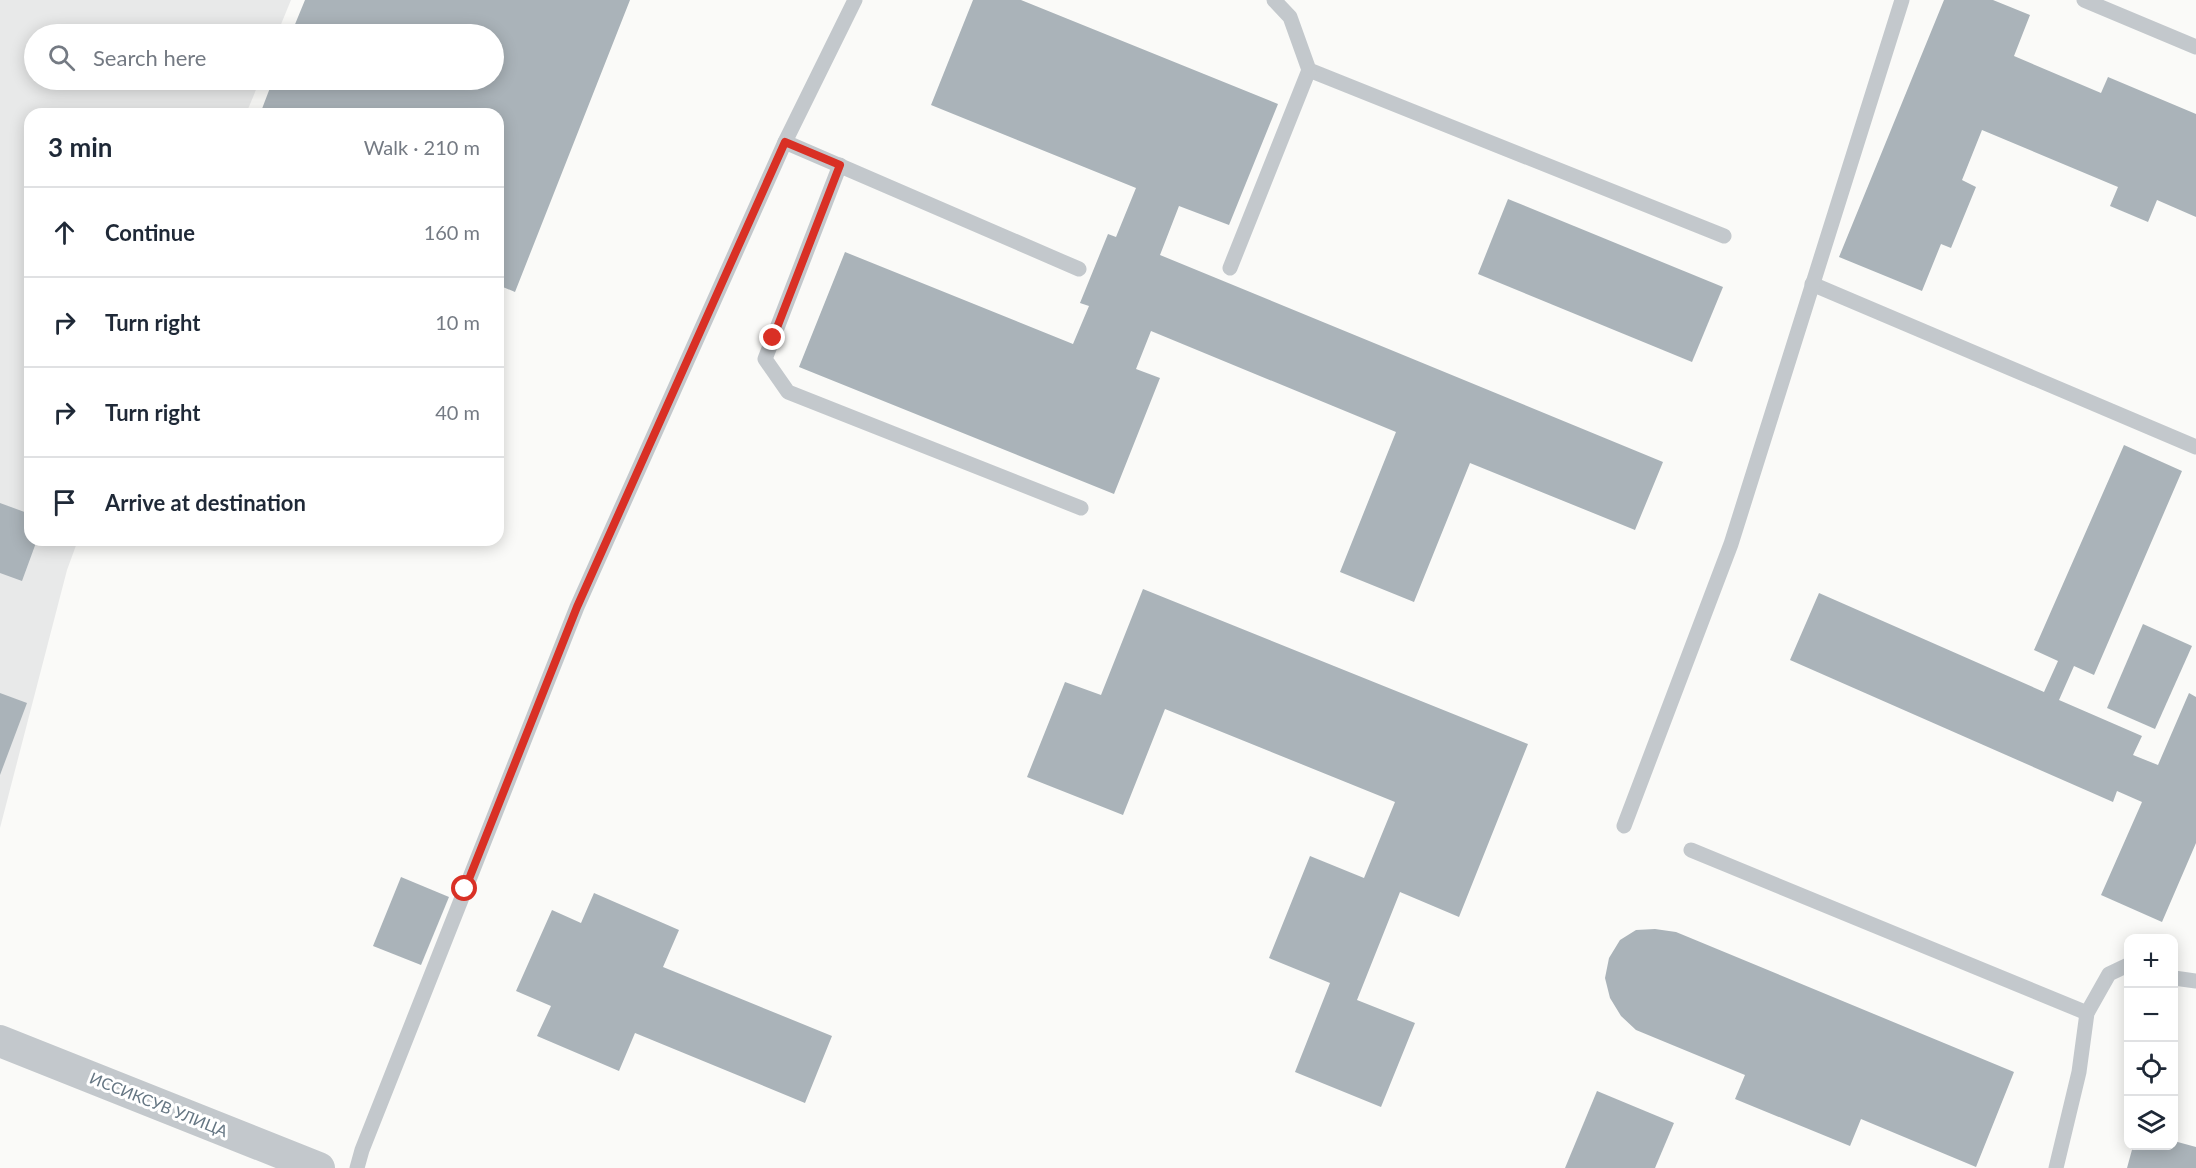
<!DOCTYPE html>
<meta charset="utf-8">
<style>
body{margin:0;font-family:Lato,sans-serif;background:#f6f6f7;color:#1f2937}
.controls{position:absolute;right:18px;bottom:18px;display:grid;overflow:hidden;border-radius:12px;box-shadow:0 3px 15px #0003}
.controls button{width:54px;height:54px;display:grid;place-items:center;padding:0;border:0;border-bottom:2px solid #e0e1e3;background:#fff;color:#1f2937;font:30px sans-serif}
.stop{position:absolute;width:18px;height:18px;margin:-14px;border:4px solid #d93025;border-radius:50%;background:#fff}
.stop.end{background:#d93025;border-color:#fff;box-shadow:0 2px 6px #0008}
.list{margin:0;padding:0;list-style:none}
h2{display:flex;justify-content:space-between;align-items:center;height:78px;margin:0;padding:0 24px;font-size:26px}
h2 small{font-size:20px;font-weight:400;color:#747a83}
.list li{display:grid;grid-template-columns:39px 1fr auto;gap:18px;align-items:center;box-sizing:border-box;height:90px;padding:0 24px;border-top:2px solid #e0e1e3}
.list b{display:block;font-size:22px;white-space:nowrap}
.list em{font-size:20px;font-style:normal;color:#747a83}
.icon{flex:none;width:33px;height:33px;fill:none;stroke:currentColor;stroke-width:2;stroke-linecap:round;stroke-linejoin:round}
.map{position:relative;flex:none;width:2196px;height:1168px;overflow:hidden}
.search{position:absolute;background:#fff;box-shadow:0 3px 15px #0003;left:24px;top:24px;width:480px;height:66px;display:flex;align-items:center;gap:15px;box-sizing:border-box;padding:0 21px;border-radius:33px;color:#747a83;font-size:22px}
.panel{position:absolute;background:#fff;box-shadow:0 3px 15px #0003;left:24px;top:108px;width:480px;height:438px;border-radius:18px}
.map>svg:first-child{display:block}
.built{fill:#e8e9e9}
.building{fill:#aab3b9}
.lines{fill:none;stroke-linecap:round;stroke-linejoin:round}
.lane{stroke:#c3c8cc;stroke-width:15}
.street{stroke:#c3c8cc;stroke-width:32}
.route{stroke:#d93025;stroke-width:8}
.labels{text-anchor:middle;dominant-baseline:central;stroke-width:6;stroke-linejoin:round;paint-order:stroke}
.street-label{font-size:16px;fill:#657683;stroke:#fff}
</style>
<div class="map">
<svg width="2196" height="1168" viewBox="0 0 2196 1168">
<rect width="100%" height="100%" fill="#fafaf8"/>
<path class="built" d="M0,0H291L277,34H34V80H260L246,114H30V540H78L67,570L0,828Z"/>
<g class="building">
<path d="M305,0H630L515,292L498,285V114H260L273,80H494V34H291Z"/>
<path d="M973,0H1021L1278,104L1229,225L1179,206L1160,255L1663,462L1635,530L1470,463L1414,602L1340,572L1396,432L1151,331L1136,369L1160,378L1114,494L799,367L845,252L1073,344L1089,306L1080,303L1108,234L1116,237L1136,188L931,105Z"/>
<path d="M1944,0H1993L2030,15L2014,56L2101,93L2108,77L2196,114V217L2157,200L2148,222L2110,206L2118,187L1982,130L1962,180L1976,187L1951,248L1941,244L1922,291L1839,257Z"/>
<path d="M1508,199L1723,287L1692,362L1478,274Z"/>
<path d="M2124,445L2182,471L2094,675L2074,666L2059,700L2142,736L2133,755L2158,765L2189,693L2196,697V843L2162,922L2101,895L2142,802L2117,791L2113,802L1790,660L1819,593L2044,692L2058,661L2034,650Z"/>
<path d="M0,503L30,514V540H37L22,581L0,573Z"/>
<path d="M1143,589L1528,744L1459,917L1400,892L1357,1000L1415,1023L1381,1107L1295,1072L1330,983L1269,958L1310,856L1364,878L1395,802L1165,709L1123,815L1027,777L1065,682L1101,695Z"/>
<path d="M2143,624L2192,646L2155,729L2107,708Z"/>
<path d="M0,693L27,703L0,775Z"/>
<path d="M401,877L449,897L421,965L373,946Z"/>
<path d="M594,893L679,930L663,967L832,1036L805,1103L635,1033L619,1071L537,1036L551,1006L516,991L552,910L581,923Z"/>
<path d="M1655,929L1676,932L2014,1072L1976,1167L1861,1119L1850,1146L1735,1099L1745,1075L1636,1030L1621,1016L1610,998L1605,978L1609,958L1620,940L1636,930Z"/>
<path d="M1597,1091L1674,1123L1655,1168H1565Z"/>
<path d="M2174,1141L2196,1147V1168H2127L2133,1146H2174Z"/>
</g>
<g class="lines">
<g class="lane">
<path d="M1274,0L1290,17L1309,70L1724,236"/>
<path d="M2084,0L2196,47"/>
<path d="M785,142L1079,269"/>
<path d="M840,165L765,359L788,392L1081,508"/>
<path d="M1230,268L1309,70"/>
<path d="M1812,284L2196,447"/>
<path d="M1624,826L1731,544L1902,0"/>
<path d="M1691,850L2087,1013"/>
<path d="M2174,978L2196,981"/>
<path d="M357,1168L362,1150L577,607L785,142L855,0"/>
<path d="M2056,1168L2079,1072L2087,1013L2109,974L2128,965"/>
</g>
<path class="street" d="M0,1041L319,1168"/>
</g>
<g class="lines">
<path class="route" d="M465,889L577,607L785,142L840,165L773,338"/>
</g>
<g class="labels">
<g class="street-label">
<text transform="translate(159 1104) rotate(22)">ИССИКСУВ УЛИЦА</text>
</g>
</g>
</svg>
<div class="controls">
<button>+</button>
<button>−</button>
<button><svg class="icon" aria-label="locate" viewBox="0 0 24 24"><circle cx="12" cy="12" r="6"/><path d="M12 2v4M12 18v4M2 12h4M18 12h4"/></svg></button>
<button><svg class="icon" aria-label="layers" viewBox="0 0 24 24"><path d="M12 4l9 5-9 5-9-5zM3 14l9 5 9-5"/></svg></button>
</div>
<div class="stop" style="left:465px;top:889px"></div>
<div class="stop end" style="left:773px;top:338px"></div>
<div class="search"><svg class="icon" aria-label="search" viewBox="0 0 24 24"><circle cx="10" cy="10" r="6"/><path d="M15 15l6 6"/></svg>Search here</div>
<section class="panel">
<h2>3 min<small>Walk · 210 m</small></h2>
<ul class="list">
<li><svg class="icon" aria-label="ahead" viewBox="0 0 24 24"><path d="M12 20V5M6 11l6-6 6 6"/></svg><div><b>Continue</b></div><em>160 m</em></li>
<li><svg class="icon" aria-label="right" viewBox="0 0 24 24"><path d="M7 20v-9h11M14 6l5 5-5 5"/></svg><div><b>Turn right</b></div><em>10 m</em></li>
<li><svg class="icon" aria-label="right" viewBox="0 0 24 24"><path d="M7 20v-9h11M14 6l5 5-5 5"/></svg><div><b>Turn right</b></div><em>40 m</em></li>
<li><svg class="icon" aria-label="arrive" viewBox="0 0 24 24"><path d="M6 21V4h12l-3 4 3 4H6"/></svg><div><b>Arrive at destination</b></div></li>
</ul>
</section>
</div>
